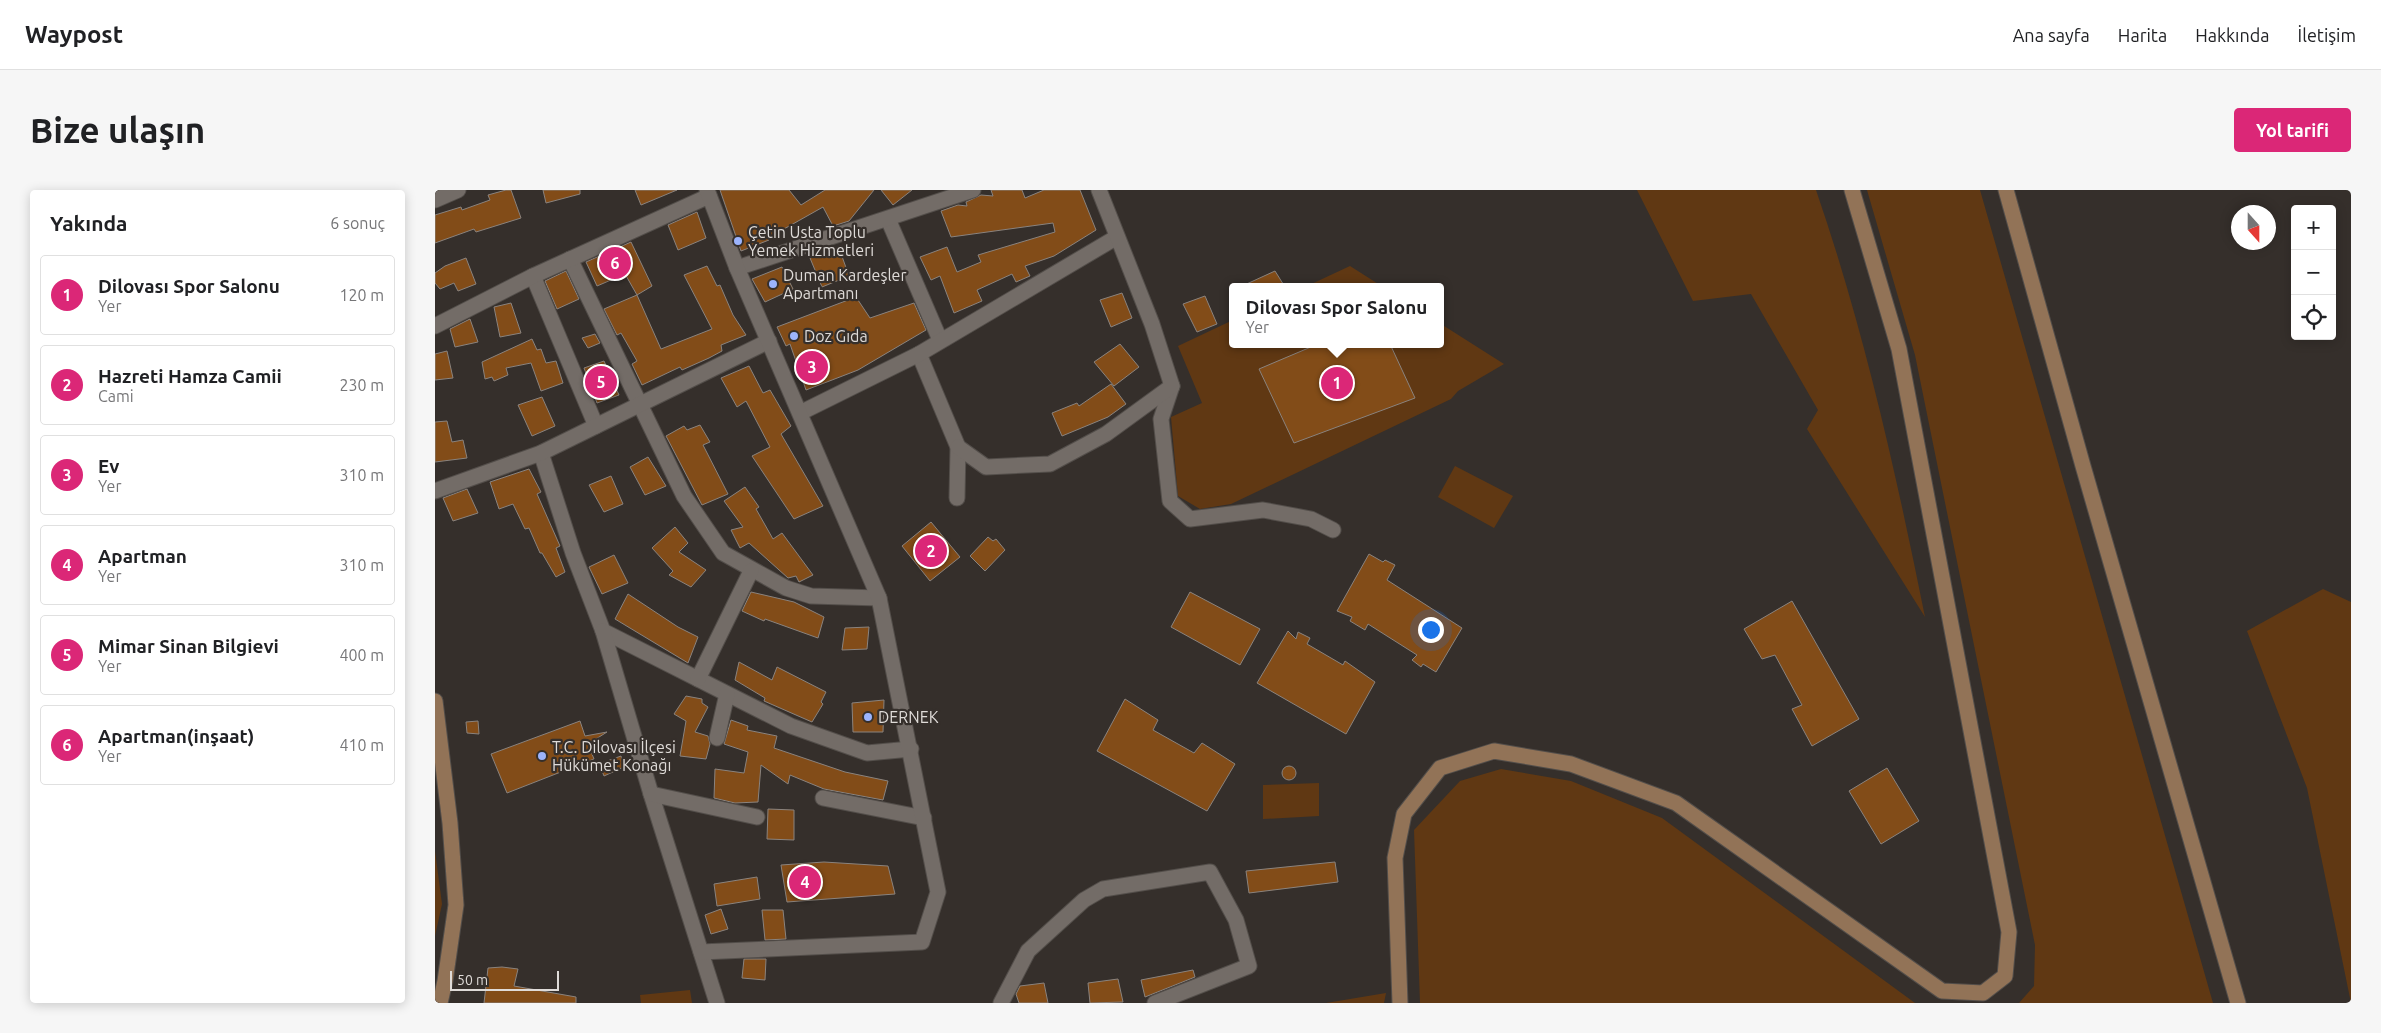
<!DOCTYPE html>
<html lang="tr">
<meta charset="utf-8">
<style>
body{margin:0;font-family:Ubuntu,sans-serif;background:#f6f6f6;color:#202124}
.controls{position:absolute;right:15px;top:15px;display:grid;overflow:hidden;border-radius:5px;box-shadow:0 2px 12px #0003}
.controls button{width:45px;height:45px;display:grid;place-items:center;padding:0;border:0;border-bottom:1px solid #e0e0e0;background:#fff;color:#202124;font:25px sans-serif}
.compass{position:absolute;left:1796px;top:15px;width:45px;height:45px;border-radius:50%;background:#fff;box-shadow:0 2px 12px #0003;rotate:159deg}
.scale{position:absolute;left:15px;bottom:12px;width:109px;box-sizing:border-box;padding-left:5px;border:2px solid #dfdbd8;border-top:0;font-size:14px;line-height:18px;white-space:nowrap;color:#dfdbd8;-webkit-text-stroke:4px #352f2b;paint-order:stroke}
.you{position:absolute;left:995px;top:439px;width:18px;height:18px;margin:-12px;border:4px solid #fff;border-radius:50%;background:#1a73e8;box-shadow:0 0 0 8px #1a73e833}
.badge{display:grid;place-items:center;width:32px;height:32px;border-radius:50%;background:#db2777;color:#fff;font-size:16px;font-weight:700}
.pin{position:absolute;translate:-50% -50%;border:2px solid #fff;box-shadow:0 1px 5px #0006}
.popup{position:absolute;left:794px;top:93px;width:215px;height:65px;box-sizing:border-box;display:grid;place-content:center;border-radius:5px;background:#fff;filter:drop-shadow(0 1px 4px #0005);font-size:16px;white-space:nowrap;color:#757577}
.popup b{font-size:19px;color:#202124}
.popup::after{content:'';position:absolute;left:50%;top:100%;margin-left:-10px;border:10px solid transparent;border-top-color:#fff}
.list{margin:0;padding:0;list-style:none}
h2{display:flex;justify-content:space-between;align-items:center;height:65px;margin:0;padding:0 20px;font-size:21px}
h2 small{font-size:16px;font-weight:400;color:#757577}
.list li{display:grid;grid-template-columns:32px 1fr auto;gap:15px;align-items:center;box-sizing:border-box;height:80px;margin:0 10px 10px;padding:0 10px;border:1px solid #e0e0e0;border-radius:5px}
.list b{display:block;font-size:19px;white-space:nowrap}
.list p{margin:0;font-size:16px;white-space:nowrap;color:#757577}
.list em{font-size:16px;font-style:normal;color:#757577}
.icon{flex:none;width:28px;height:28px;fill:none;stroke:currentColor;stroke-width:2;stroke-linecap:round;stroke-linejoin:round}
.map{position:relative;flex:none;width:1916px;height:813px;overflow:hidden;border-radius:5px}
header{display:flex;align-items:center;gap:30px;box-sizing:border-box;height:70px;padding:0 25px;background:#fff;border-bottom:1px solid #e0e0e0}
header strong{font-size:24px}
nav{display:flex;gap:28px;margin-inline-start:auto;font-size:18px}
.intro{display:flex;align-items:center;justify-content:space-between;box-sizing:border-box;height:120px;padding:0 30px}
h1{margin:0;font-size:35px}
.button{padding:12px 22px;border-radius:5px;background:#db2777;color:#fff;font-size:18px;font-weight:700}
main{display:flex;gap:30px;padding:0 30px}
aside{flex:1;background:#fff;border-radius:5px;box-shadow:0 2px 12px #0003}
.map>svg:first-child{display:block}
.green{fill:#603813}
.building{fill:#824c18;stroke:#8a837e}
.lines{fill:none;stroke-linecap:round;stroke-linejoin:round}
.street-casing{stroke:#534e4a;stroke-width:17}
.secondary-casing{stroke:#534e4a;stroke-width:17}
.street{stroke:#736c67;stroke-width:15}
.secondary{stroke:#927357;stroke-width:15}
.poi-dot{fill:#9cb4fd;stroke:#352f2b;stroke-width:2}
.labels{text-anchor:middle;dominant-baseline:central;stroke-width:4.5;stroke-linejoin:round;paint-order:stroke}
.poi-label{font-size:16px;fill:#dfdbd8;stroke:#352f2b;text-anchor:start}
</style>
<header>
<strong>Waypost</strong>
<nav><a>Ana sayfa</a><a>Harita</a><a>Hakkında</a><a>İletişim</a></nav>
</header>
<div class="intro"><h1>Bize ulaşın</h1><a class="button">Yol tarifi</a></div>
<main>
<aside>
<h2>Yakında<small>6 sonuç</small></h2>
<ul class="list">
<li><span class="badge">1</span><div><b>Dilovası Spor Salonu</b><p>Yer</p></div><em>120 m</em></li>
<li><span class="badge">2</span><div><b>Hazreti Hamza Camii</b><p>Cami</p></div><em>230 m</em></li>
<li><span class="badge">3</span><div><b>Ev</b><p>Yer</p></div><em>310 m</em></li>
<li><span class="badge">4</span><div><b>Apartman</b><p>Yer</p></div><em>310 m</em></li>
<li><span class="badge">5</span><div><b>Mimar Sinan Bilgievi</b><p>Yer</p></div><em>400 m</em></li>
<li><span class="badge">6</span><div><b>Apartman(inşaat)</b><p>Yer</p></div><em>410 m</em></li>
</ul>
</aside>
<div class="map">
<svg width="1916" height="813" viewBox="0 0 1916 813">
<rect width="100%" height="100%" fill="#352f2b"/>
<g class="green">
<path d="M1202,0H1381C1429,139 1461,283 1490,427L1372,239L1383,220L1316,104L1258,111Z"/>
<path d="M1432,0H1545L1778,813H1584L1599,796L1600,755L1480,165Z"/>
<path d="M915,76L948,97H870Z"/>
<path d="M798,130V154H1006V134L1069,174L1023,201L1016,209L796,314L765,319L743,306L736,227L767,213L743,156Z"/>
<path d="M1020,276L1078,306L1059,338L1003,307Z"/>
<path d="M1888,399L1916,412V813L1872,598L1812,441Z"/>
<path d="M1066,579L1136,591L1227,628L1480,813H985L979,640L1025,591Z"/>
<path d="M884,593V626L828,629V595Z"/>
<path d="M0,661L7,714L0,746Z"/>
<path d="M255,800L257,813H206L205,805Z"/>
<path d="M951,803L949,813H891Z"/>
</g>
<g class="building">
<path d="M71,0H76L86,28L41,42L39,39L0,53V25L26,17L27,20L55,10L53,5Z"/>
<path d="M108,0H145V4L111,13Z"/>
<path d="M200,0H242L206,15Z"/>
<path d="M285,0H354L366,15L390,0H439L414,31L398,36L388,17L333,48L334,50L306,61Z"/>
<path d="M446,0H477L458,15Z"/>
<path d="M556,0H587L590,8L609,0H645L661,40L619,66L590,76L595,86L581,92L577,84L542,100L547,111L519,123L505,86L496,90L485,67L512,57L522,82L546,72L543,65L620,42L618,33L516,47L506,21L523,15L532,16L531,12L546,5L558,6Z"/>
<path d="M262,22L271,48L243,60L233,35Z"/>
<path d="M196,52L217,96L202,105L190,84L162,96L151,72Z"/>
<path d="M404,58L414,86L387,97L375,68Z"/>
<path d="M31,68L41,94L23,101L19,93L5,99L0,93V83L10,76Z"/>
<path d="M272,76L282,96L285,95L298,125L311,145L286,155L287,161L274,168L247,180L245,177L207,195L197,174L202,171L186,143L182,145L169,119L202,105L226,159L277,139L249,85Z"/>
<path d="M347,77L358,99L330,112L317,89Z"/>
<path d="M131,81L144,109L122,119L110,91Z"/>
<path d="M840,81L850,97H805Z"/>
<path d="M687,103L697,128L676,137L665,110Z"/>
<path d="M770,106L782,134L762,142L748,114Z"/>
<path d="M421,107L435,128L479,113L491,140L423,180L371,200L355,154L351,156L342,137Z"/>
<path d="M76,113L86,143L65,147L59,117Z"/>
<path d="M35,129L43,152L20,157L15,139Z"/>
<path d="M160,144L165,153L153,158L147,148Z"/>
<path d="M97,149L102,160L106,159L111,173L121,171L128,193L106,201L96,173L71,178L73,185L59,191L57,187L50,189L47,172Z"/>
<path d="M685,154L704,177L679,196L659,172Z"/>
<path d="M883,154H955L980,208L859,253L824,179Z"/>
<path d="M12,161L18,188L0,190V164Z"/>
<path d="M169,171L184,205L162,213L149,178Z"/>
<path d="M314,176L328,203L335,200L356,236L346,244L388,316L359,329L317,266L335,257L311,211L302,217L286,188Z"/>
<path d="M676,194L691,214L673,227L627,246L617,223L642,213L644,216Z"/>
<path d="M107,207L120,236L97,246L83,215Z"/>
<path d="M12,231L17,252L28,250L32,268L0,272V232Z"/>
<path d="M265,235L275,252L268,255L293,304L267,315L231,246L249,236L252,240Z"/>
<path d="M213,267L231,296L210,305L195,277Z"/>
<path d="M94,279L106,302L102,304L125,356L121,358L130,382L121,387L107,363H105L94,338L90,339L78,314L64,319L55,292Z"/>
<path d="M176,286L188,314L169,322L154,295Z"/>
<path d="M310,297L324,317L321,319L338,349L347,343L378,385L364,392L361,386L353,388L314,353L305,358L296,340L308,337L289,311Z"/>
<path d="M32,299L43,323L18,331L8,308Z"/>
<path d="M496,332L525,367L495,391L467,356Z"/>
<path d="M240,337L253,353L244,362L271,380L256,397L234,385L238,381L217,358Z"/>
<path d="M553,347L558,351L561,349L570,360L550,381L535,366Z"/>
<path d="M934,364L948,372L950,370L960,375L952,390L1027,438L1001,482L988,474L986,477L977,470L982,465L933,434L930,440L915,431L917,427L902,421Z"/>
<path d="M179,365L193,393L167,404L154,377Z"/>
<path d="M316,402L359,412L389,427L383,448L330,429L329,431L307,421Z"/>
<path d="M755,402L825,439L805,475L736,437Z"/>
<path d="M193,404L243,437L263,447L253,473L180,429Z"/>
<path d="M1357,411L1424,529L1377,556L1357,519L1367,515L1340,465L1327,469L1309,439Z"/>
<path d="M434,437L432,459L407,460L410,438Z"/>
<path d="M853,441L861,449L863,442L875,448L872,454L908,475L910,471L940,492L911,544L822,493Z"/>
<path d="M304,472L337,490L342,477L391,502L386,512L388,514L377,532L329,511L330,508L300,490Z"/>
<path d="M251,506L267,509V513L273,517L260,542L273,546L275,554L271,569L245,566L251,531L239,524Z"/>
<path d="M690,509L723,530L718,540L759,563L767,553L800,574L772,621L662,561Z"/>
<path d="M449,510L448,542H418L417,513Z"/>
<path d="M296,530L313,536L312,540L342,546L339,558L410,582L453,591L448,610L389,599L355,585L353,594L326,575L323,612L300,613L279,608L280,579L309,583L313,562L289,554Z"/>
<path d="M43,531L44,544L32,543L31,532Z"/>
<path d="M145,531L150,546L172,542L153,554L159,569L72,603L56,564Z"/>
<path d="M186,566L189,577L169,586L164,574Z"/>
<circle cx="854" cy="583" r="7"/>
<path d="M1452,578L1484,631L1446,654L1414,601Z"/>
<path d="M333,619L359,620V650L332,649Z"/>
<path d="M389,672L453,676L460,704L352,712L346,675Z"/>
<path d="M900,672L903,692L814,703L811,681Z"/>
<path d="M322,687L325,709L282,716L279,694Z"/>
<path d="M286,719L293,739L276,744L270,725Z"/>
<path d="M327,720H348L351,749L330,750Z"/>
<path d="M309,769H331L330,790L307,788Z"/>
<path d="M67,777L83,779L79,796L141,807V813H49L53,778Z"/>
<path d="M758,780L760,787L710,807L706,790Z"/>
<path d="M683,789L688,812L655,813L653,793Z"/>
<path d="M609,793L613,813H584L581,804L585,796Z"/>
</g>
<g class="lines">
<g class="street-casing">
<g id="street">
<path d="M0,10L23,0"/>
<path d="M453,29L505,150"/>
<path d="M135,69L249,306L288,363L351,398L376,406L444,408"/>
<path d="M302,78L538,0"/>
<path d="M98,86L161,236"/>
<path d="M0,136L98,86L274,6"/>
<path d="M484,164L523,257L522,308"/>
<path d="M737,196L726,229L735,311L755,329L828,320L876,329L898,340"/>
<path d="M365,223L484,164L682,47"/>
<path d="M523,257L551,277L615,274L671,244L737,196L717,134L664,0"/>
<path d="M106,263L138,363L168,441L356,536L432,563L476,559"/>
<path d="M0,301L106,263L334,151"/>
<path d="M168,441L216,604L282,813"/>
<path d="M263,489L316,381"/>
<path d="M282,548L292,504"/>
<path d="M216,604L322,627"/>
<path d="M388,608L489,628"/>
<path d="M266,762L487,752L503,702L444,408L302,78L272,0"/>
<path d="M566,813L593,761L649,710L668,699L775,682L801,730L814,776L720,813"/>
</g>
</g>
<g class="secondary-casing">
<g id="secondary">
<path d="M1571,0L1648,276L1803,813"/>
<path d="M0,511L15,633L21,715L10,791L5,813"/>
<path d="M965,813L960,668L969,624L1005,578L1059,561L1136,574L1241,613L1507,801L1548,803L1570,786L1574,742L1464,159L1417,0"/>
</g>
</g>
<use href="#street" class="street"/>
<use href="#secondary" class="secondary"/>
</g>
<g class="poi-dot">
<circle cx="303" cy="51" r="5"/>
<circle cx="338" cy="94" r="5"/>
<circle cx="359" cy="146" r="5"/>
<circle cx="433" cy="527" r="5"/>
<circle cx="107" cy="566" r="5"/>
</g>
<g class="labels">
<g class="poi-label">
<text x="313" y="42">Çetin Usta Toplu<tspan x="313" dy="18">Yemek Hizmetleri</tspan></text>
<text x="348" y="85">Duman Kardeşler<tspan x="348" dy="18">Apartmanı</tspan></text>
<text x="369" y="146">Doz Gıda</text>
<text x="443" y="527">DERNEK</text>
<text x="117" y="557">T.C. Dilovası İlçesi<tspan x="117" dy="18">Hükümet Konağı</tspan></text>
</g>
</g>
</svg>
<div class="controls">
<button>+</button>
<button>−</button>
<button><svg class="icon" aria-label="locate" viewBox="0 0 24 24"><circle cx="12" cy="12" r="6"/><path d="M12 2v4M12 18v4M2 12h4M18 12h4"/></svg></button>
</div>
<svg class="compass" viewBox="-18 -18 36 36"><path d="M0-13l5 13h-10z" fill="#e53935"/><path d="M0 13l5-13h-10z" fill="#757577"/></svg>
<div class="scale">50 m</div>
<div class="you"></div>
<div class="pin badge" style="left:902px;top:193px">1</div>
<div class="popup"><b>Dilovası Spor Salonu</b>Yer</div>
<div class="pin badge" style="left:496px;top:361px">2</div>
<div class="pin badge" style="left:377px;top:177px">3</div>
<div class="pin badge" style="left:370px;top:692px">4</div>
<div class="pin badge" style="left:166px;top:192px">5</div>
<div class="pin badge" style="left:180px;top:73px">6</div>
</div>
</main>
